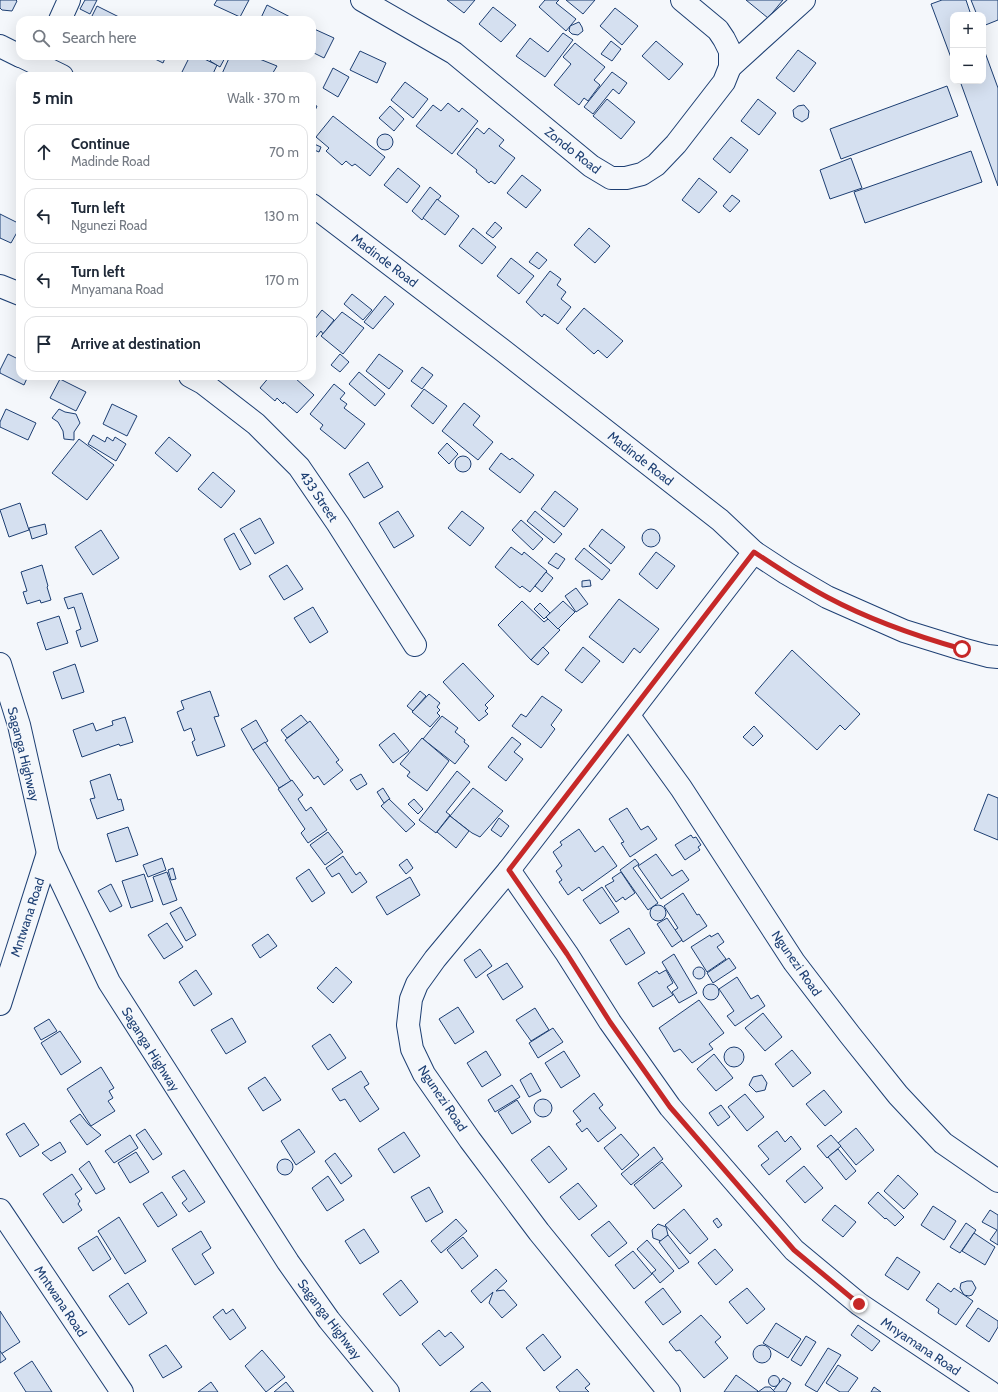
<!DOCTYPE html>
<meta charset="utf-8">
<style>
body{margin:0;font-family:Cabin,sans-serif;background:#f2f2f3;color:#1f2937}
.controls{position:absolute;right:12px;top:12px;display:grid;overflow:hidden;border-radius:8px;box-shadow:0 4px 16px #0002}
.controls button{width:36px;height:36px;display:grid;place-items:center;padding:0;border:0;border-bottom:1px solid #e0e1e3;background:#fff;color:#1f2937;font:20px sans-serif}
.stop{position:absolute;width:12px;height:12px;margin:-9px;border:3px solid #c62828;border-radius:50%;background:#fff}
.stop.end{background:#c62828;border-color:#fff;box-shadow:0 1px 4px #0008}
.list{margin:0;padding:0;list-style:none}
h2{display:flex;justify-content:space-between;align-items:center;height:52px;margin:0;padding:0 16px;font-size:17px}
h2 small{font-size:13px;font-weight:400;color:#747a83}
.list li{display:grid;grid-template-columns:26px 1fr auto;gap:12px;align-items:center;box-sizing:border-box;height:56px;margin:0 8px 8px;padding:0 8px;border:1px solid #e0e1e3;border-radius:12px}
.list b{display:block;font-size:15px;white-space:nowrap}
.list p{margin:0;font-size:13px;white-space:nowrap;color:#747a83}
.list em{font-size:13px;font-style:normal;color:#747a83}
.icon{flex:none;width:22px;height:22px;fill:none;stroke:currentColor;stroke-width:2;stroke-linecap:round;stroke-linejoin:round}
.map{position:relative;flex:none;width:998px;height:1392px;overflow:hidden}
.search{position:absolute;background:#fff;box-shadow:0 4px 16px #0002;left:16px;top:16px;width:300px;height:44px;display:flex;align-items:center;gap:10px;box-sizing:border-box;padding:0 14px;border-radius:12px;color:#747a83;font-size:15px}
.panel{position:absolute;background:#fff;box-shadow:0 4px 16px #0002;left:16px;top:72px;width:300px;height:308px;border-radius:12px}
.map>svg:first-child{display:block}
.building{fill:#d5e0f0;stroke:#1d3f73}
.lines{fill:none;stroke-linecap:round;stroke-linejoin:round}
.minor-casing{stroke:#1d3f73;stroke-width:24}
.minor{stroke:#f4f7fb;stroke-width:22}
.route{stroke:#c62828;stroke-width:5}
.labels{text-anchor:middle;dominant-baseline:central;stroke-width:3;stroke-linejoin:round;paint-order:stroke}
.street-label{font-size:13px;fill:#1d3f73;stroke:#f4f7fb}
</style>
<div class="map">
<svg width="998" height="1392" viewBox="0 0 998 1392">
<rect width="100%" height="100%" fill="#f4f7fb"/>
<g class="building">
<path d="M0,0H16L17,1L12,11L2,10L0,8Z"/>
<path d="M85,0H97L90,14L80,9Z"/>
<path d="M217,0H249L240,17L214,5Z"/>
<path d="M447,0H475L464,13Z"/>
<path d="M545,0H559L556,3L576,19L566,31L539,7Z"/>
<path d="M566,0H595L583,14Z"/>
<path d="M746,0H783L768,18Z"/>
<path d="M942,0H966L971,15H953V63L931,4Z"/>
<path d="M971,0H998V20L983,26V15H977Z"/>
<path d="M267,5L292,18L291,20H260Z"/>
<path d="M97,6L125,20H90Z"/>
<path d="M493,7L516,25L501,42L479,24Z"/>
<path d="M615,8L638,26L622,45L600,26Z"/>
<path d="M579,22L582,27L583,31L578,35L572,34L569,31L570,26Z"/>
<path d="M312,28L334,38L324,58L312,52Z"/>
<path d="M563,33L573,40L545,77L516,56L530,38L548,52Z"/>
<path d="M611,41L621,49L612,61L601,54Z"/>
<path d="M656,41L683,64L669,80L642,56Z"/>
<path d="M575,43L605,67L594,80L600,85L588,101L584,98L579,105L554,85L571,64L563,57Z"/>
<path d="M983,47L998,88V186L960,81H983Z"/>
<path d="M798,50L816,63L794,92L776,78Z"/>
<path d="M360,51L386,63L377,83L350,70Z"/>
<path d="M149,56H166L163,63Z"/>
<path d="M190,56H198L217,65L212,76H189L182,72Z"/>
<path d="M213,56H226L220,67L210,61Z"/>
<path d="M230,56H252L277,66L271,76H221Z"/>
<path d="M333,68L349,77L338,97L323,88Z"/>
<path d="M612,72L627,83L619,94L613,89L593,114L584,107Z"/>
<path d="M405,82L428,99L413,118L391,100Z"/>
<path d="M947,86L958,116L841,159L830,129Z"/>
<path d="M607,99L635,122L621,139L593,116Z"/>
<path d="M758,99L776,113L759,135L741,121Z"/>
<path d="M448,103L459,112L462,108L478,121L452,154L416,126L433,105L441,111Z"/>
<path d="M313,105L317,106L314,113L312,112Z"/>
<path d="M804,105L809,111L808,118L802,122L794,117L793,110L798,106Z"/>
<path d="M390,106L404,119L394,131L379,118Z"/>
<path d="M333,116L385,157L370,176L355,164L352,166L346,161L342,165L326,151L329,148L316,137Z"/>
<path d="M477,128L484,134L489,128L504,140L499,146L515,158L495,184L491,181L489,183L476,172L477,170L457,154Z"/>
<circle cx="385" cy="142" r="8"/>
<path d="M731,137L748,150L730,173L713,159Z"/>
<path d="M312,143L321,147L319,152L312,149Z"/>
<path d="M971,151L982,182L865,223L854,192Z"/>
<path d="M851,158L862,188L830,199L820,170Z"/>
<path d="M398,168L420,186L407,203L384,185Z"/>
<path d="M522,175L541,190L526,208L507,193Z"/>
<path d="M699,178L717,192L699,213L682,200Z"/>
<path d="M430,187L441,196L422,220L412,211Z"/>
<path d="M732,195L740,201L730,212L723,206Z"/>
<path d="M437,199L459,216L445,235L423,218Z"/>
<path d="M0,214L20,224V227L11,243L0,238Z"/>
<path d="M495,222L502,228L493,238L486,233Z"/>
<path d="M473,228L496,247L482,264L459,246Z"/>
<path d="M589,228L610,246L595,263L574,245Z"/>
<path d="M537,252L547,260L539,269L529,262Z"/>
<path d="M511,258L534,276L519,294L497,276Z"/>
<path d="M550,271L561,279L557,285L566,292L561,299L571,307L558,324L544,314L542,317L526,302Z"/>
<path d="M352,294L372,310L363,320L344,304Z"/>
<path d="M385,296L394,304L373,329L364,322Z"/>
<path d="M584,308L623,341L607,358L598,350L594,354L566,329Z"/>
<path d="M322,310L334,320L323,334L321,331L312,342V323Z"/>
<path d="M342,312L364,328L343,354L321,336Z"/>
<path d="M8,354L20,360V376H28L24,385L0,373V370Z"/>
<path d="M340,354L349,362L340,372L331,365Z"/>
<path d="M379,354L403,371L389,389L366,371Z"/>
<path d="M422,367L433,375L422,389L411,381Z"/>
<path d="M359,372L385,394L375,406L349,384Z"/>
<path d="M270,376H297L295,378L314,395L297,413L284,402L283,404L277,398L275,401L260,388Z"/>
<path d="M60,379L86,392L76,411L50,398Z"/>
<path d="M334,384L345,393L340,399L347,404L344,408L365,424L345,449L320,429L323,425L310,414Z"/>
<path d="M424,389L447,406L433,424L411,406Z"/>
<path d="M464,403L480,416L473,425L493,442L478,460L442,431Z"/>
<path d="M112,404L137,416L127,436L103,424Z"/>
<path d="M6,409L36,423L28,440L0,427V422Z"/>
<path d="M59,409L65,412L76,414L80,423L74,432V440L64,439L63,431L58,422L52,418Z"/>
<path d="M93,435L105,442L107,437L113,441L115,437L126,444L116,461L88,444Z"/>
<path d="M169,437L191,455L177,472L155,453Z"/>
<path d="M79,439L114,465L87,500L52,473Z"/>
<path d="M447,443L458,454L449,464L438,453Z"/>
<path d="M501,453L510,460L512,458L534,475L520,493L489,469Z"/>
<circle cx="463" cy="464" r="8"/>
<path d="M368,462L383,487L364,498L349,474Z"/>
<path d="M213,472L235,491L221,508L198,489Z"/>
<path d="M555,491L578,509L564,527L541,509Z"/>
<path d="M20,503L29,530L9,537L0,510Z"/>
<path d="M398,511L414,536L394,548L379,523Z"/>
<path d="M462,511L484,528L470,546L448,528Z"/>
<path d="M535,511L562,534L554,543L527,521Z"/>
<path d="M260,518L274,543L255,554L240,529Z"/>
<path d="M521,520L543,539L533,550L512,530Z"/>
<path d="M45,524L47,534L32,539L29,528Z"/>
<path d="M602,529L625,547L611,564L589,546Z"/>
<circle cx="651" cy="538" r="9"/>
<path d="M101,530L119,558L93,575L75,547Z"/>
<path d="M234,533L251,564L240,570L224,539Z"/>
<path d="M511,547L522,555L524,552L547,571L530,592L522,586L520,588L495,567Z"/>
<path d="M584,548L610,570L602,580L575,559Z"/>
<path d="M656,552L675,566L657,589L639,574Z"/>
<path d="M556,553L565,559L558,569L548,563Z"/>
<path d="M42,565L48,586L47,587L51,600L41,603L40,600L27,604L23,592L27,591L21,572Z"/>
<path d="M287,565L303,589L284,600L269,576Z"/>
<path d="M546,572L553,578L542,592L535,586Z"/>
<path d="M590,580L591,586L582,587V581Z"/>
<path d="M576,588L588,604L576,612L565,596Z"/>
<path d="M82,593L98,641L81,647L76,631L81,629L74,607L68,609L64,598Z"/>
<path d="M619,599L659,629L640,653L634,648L623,663L589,637Z"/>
<path d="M522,601L544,622L548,619L560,630L531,660L498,625Z"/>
<path d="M563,601L575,612L558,629L546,617Z"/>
<path d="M540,603L550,613L544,619L534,609Z"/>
<path d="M313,607L328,632L310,643L294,618Z"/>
<path d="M59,616L68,643L46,650L37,623Z"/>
<path d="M543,647L549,653L538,665L531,660Z"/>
<path d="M583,647L600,661L582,683L565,670Z"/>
<path d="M792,650L860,714L845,730L840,725L817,750L755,693Z"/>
<path d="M463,663L494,696L485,705L488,708L485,711L488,714L479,721L443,682Z"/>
<path d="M75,664L84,692L62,699L53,672Z"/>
<path d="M210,691L219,716L214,717L225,746L197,756L192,742L195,740L191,728L184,731L177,712L184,709L181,701Z"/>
<path d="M420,691L426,696L413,711L407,706Z"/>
<path d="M429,694L440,703L437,707L440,710L437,713L440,716L430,727L412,712Z"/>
<path d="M542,696L562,710L551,725L555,729L541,748L512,726L521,714L526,717Z"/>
<path d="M301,715L308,723L287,738L281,730Z"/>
<path d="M442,716L458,728L455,732L465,740L464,742L469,746L455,764L423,739Z"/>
<path d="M125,717L133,742L120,746L119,744L82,757L73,730L93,723L96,731L113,725L112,721Z"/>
<path d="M256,720L268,741L253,750L241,729Z"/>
<path d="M310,721L339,760L336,762L343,770L324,785L318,776L314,779L285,740Z"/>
<path d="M754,726L763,736L753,746L743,737Z"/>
<path d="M394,733L409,751L393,763L379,745Z"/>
<path d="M512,737L521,744L514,752L523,759L506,781L488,767Z"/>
<path d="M422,738L449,761L427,791L407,776L410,772L400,764Z"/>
<path d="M265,742L291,781L279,788L253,750Z"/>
<path d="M457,771L470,782L446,812L450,815L436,833L419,820Z"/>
<path d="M110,774L118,800L121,799L124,810L97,819L90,799L95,798L90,781Z"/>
<path d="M361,774L367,784L357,790L350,780Z"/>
<path d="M292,780L303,795L298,799L306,811L311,807L327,830L308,843L301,833L305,829L278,789Z"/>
<path d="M383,788L390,799L384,803L377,792Z"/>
<path d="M473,788L503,811L480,837L472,833L450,816Z"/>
<path d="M988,794L998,798V840L974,830Z"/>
<path d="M389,799L415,824L406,832L381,806Z"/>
<path d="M414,799L423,809L418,814L408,804Z"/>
<path d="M627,808L641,830L648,826L657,839L630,857L621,843L624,842L609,819Z"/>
<path d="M450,816L469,831L456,848L437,832Z"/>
<path d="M499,818L509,826L501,837L491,830Z"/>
<path d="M128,827L138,855L116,862L107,834Z"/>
<path d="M579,829L595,852L603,846L617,866L582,891L579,887L568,895L559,882L562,880L556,871L562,866L553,852L562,845L560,842Z"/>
<path d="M328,832L343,852L325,865L310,845Z"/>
<path d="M691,835L693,838L696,837L701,845L698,847L700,850L685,860L675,845Z"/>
<path d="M656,854L672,876L682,870L689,880L661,899L638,866Z"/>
<path d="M343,856L356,875L360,872L367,882L352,893L339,873L332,877L326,868Z"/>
<path d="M162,858L166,870L148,877L143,865Z"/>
<path d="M407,859L413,868L406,874L399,865Z"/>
<path d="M635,859L639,864L633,868L658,903L648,910L620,870Z"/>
<path d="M173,868L176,879L171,880L168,870Z"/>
<path d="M309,869L325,893L312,902L296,878Z"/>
<path d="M167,872L177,900L163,905L153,877Z"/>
<path d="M621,872L635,893L625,900L623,897L616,902L605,886L614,881L612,878Z"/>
<path d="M144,874L153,901L131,908L122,881Z"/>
<path d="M410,877L420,895L387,915L376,897Z"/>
<path d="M111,884L122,906L110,912L98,891Z"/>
<path d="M602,887L619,912L600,924L583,900Z"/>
<path d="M683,893L697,915L699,914L707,926L683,942L675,930L678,928L664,906Z"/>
<circle cx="658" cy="913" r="8"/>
<path d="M181,907L196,935L186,941L170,913Z"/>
<path d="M667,918L682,940L672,947L657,924Z"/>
<path d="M167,923L183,947L164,959L148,935Z"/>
<path d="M629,928L645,953L626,965L610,940Z"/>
<path d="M718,933L724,942L717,947L726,959L707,972L691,947L710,935L711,937Z"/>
<path d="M268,934L277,946L260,958L252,945Z"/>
<path d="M480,949L492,966L476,978L464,960Z"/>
<path d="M674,954L697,993L679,1003L672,992L678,988L662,962Z"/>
<path d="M729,958L736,968L713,983L707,973Z"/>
<path d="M507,963L523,987L503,1000L487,975Z"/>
<circle cx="699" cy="973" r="6"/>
<path d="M336,967L352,982L333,1003L317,988Z"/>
<path d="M196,970L212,994L194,1006L179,982Z"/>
<path d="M666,970L673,983L667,987L673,995L653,1007L638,983L657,971L659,974Z"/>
<path d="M737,977L751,999L758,995L765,1006L735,1026L727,1016L734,1011L719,989Z"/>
<circle cx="711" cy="992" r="8"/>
<path d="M699,1000L724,1033L709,1044L713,1049L692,1063L680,1049L674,1052L659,1028Z"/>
<path d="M458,1007L474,1032L455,1044L439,1019Z"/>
<path d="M535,1008L549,1030L531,1041L516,1020Z"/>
<path d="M763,1013L782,1037L765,1051L745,1028Z"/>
<path d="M232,1018L246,1042L226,1054L211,1030Z"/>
<path d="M49,1019L57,1031L41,1040L34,1028Z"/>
<path d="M553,1028L563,1042L538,1058L529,1043Z"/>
<path d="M60,1031L81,1062L61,1075L41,1043Z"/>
<path d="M330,1034L346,1058L328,1070L312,1046Z"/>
<circle cx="734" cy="1057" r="10"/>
<path d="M792,1050L811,1073L793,1087L775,1064Z"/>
<path d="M486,1051L501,1075L482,1087L467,1063Z"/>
<path d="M564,1051L580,1076L561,1088L545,1063Z"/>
<path d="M714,1054L733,1078L716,1091L697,1069Z"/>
<path d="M101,1067L114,1088L109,1091L113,1098L108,1101L115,1111L91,1126L67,1089Z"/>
<path d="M361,1071L369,1084L364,1087L379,1109L360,1122L345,1099L340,1101L332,1089Z"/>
<path d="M531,1073L541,1091L529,1097L520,1080Z"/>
<path d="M762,1075L767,1083L765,1090L756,1092L749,1085L753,1077Z"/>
<path d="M265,1077L281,1100L263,1111L248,1088Z"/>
<path d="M512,1085L520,1097L495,1112L488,1100Z"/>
<path d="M824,1090L842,1112L825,1126L806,1104Z"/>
<path d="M594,1093L603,1105L599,1108L616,1128L598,1142L587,1128L582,1132L576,1124L581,1121L573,1111Z"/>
<path d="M745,1094L764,1117L747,1131L728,1107Z"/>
<circle cx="543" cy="1108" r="9"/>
<path d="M517,1100L531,1122L512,1134L498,1112Z"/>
<path d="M721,1105L730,1117L718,1126L709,1113Z"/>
<path d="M80,1114L88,1124L101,1135L87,1145L70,1121Z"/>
<path d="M24,1123L39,1145L20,1157L6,1134Z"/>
<path d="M856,1128L874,1150L856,1165L838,1143Z"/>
<path d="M145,1129L162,1154L153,1160L136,1135Z"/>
<path d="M299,1129L315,1152L296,1165L281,1141Z"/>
<path d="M777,1131L785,1142L791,1136L801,1149L769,1175L761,1165L769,1159L758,1146Z"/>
<path d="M404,1132L420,1156L394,1173L378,1149Z"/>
<path d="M621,1134L639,1155L622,1170L604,1148Z"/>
<path d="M130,1135L138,1148L114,1163L105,1151Z"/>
<path d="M831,1135L841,1146L827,1158L817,1146Z"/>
<path d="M60,1142L66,1152L51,1161L42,1153Z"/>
<path d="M549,1146L567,1169L549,1183L531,1160Z"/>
<path d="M654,1147L663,1159L631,1185L621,1174Z"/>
<path d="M838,1149L856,1171L846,1180L828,1157Z"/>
<path d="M136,1152L149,1172L130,1183L118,1163Z"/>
<path d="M335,1153L352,1176L341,1184L325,1161Z"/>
<circle cx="285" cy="1167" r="8"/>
<path d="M89,1161L105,1189L96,1194L79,1169Z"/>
<path d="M662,1162L682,1186L654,1209L634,1185Z"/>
<path d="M804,1166L823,1188L805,1203L786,1181Z"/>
<path d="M184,1170L205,1202L189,1212L182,1203L187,1199L172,1177Z"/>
<path d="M72,1174L82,1189L75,1194L80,1201L78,1204L82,1210L63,1223L43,1194Z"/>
<path d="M898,1175L918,1194L904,1209L884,1191Z"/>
<path d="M328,1176L344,1200L327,1211L312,1188Z"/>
<path d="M578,1183L597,1206L579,1220L560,1197Z"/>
<path d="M429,1187L443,1212L426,1222L411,1197Z"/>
<path d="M162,1192L177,1215L158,1227L143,1204Z"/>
<path d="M878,1192L904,1217L895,1226L886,1218L885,1219L868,1203Z"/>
<path d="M835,1205L856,1222L843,1237L822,1220Z"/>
<path d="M933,1206L956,1221L944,1240L921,1225Z"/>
<path d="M684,1209L708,1239L690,1254L665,1225Z"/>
<path d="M990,1210L998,1215V1245L990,1240L997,1230L982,1222Z"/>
<path d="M119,1217L146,1261L125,1274L98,1231Z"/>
<path d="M717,1218L722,1225L718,1228L713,1221Z"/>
<path d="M456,1219L467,1231L441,1253L431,1241Z"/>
<path d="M609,1221L627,1243L609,1257L591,1235Z"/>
<path d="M966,1223L976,1230L960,1253L950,1247Z"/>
<path d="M658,1224L666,1227L668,1235L661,1241L653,1238L652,1230Z"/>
<path d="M364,1229L379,1252L360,1264L345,1241Z"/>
<path d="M201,1231L211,1248L202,1254L214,1273L195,1285L172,1249Z"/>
<path d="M974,1233L995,1247L985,1265L962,1251Z"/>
<path d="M668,1235L689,1262L679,1269L659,1242Z"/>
<path d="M97,1236L111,1259L93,1271L78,1248Z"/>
<path d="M463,1237L478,1256L462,1269L447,1250Z"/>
<path d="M647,1240L674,1271L660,1283L652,1273L656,1270L637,1249Z"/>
<path d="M715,1249L733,1270L716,1285L698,1263Z"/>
<path d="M633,1251L652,1274L634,1289L615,1265Z"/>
<path d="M897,1257L920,1272L908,1290L885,1275Z"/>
<path d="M496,1269L507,1281L496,1291L504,1290L517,1305L502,1318L489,1303L493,1292L481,1303L471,1291Z"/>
<path d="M401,1280L418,1302L400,1316L383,1294Z"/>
<path d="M967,1281H972L976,1288L972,1295L969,1296L964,1295L960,1288L961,1283Z"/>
<path d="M128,1283L147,1313L129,1325L109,1296Z"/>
<path d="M938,1283L951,1292L954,1288L973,1301L956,1325L938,1313L939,1309L926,1300Z"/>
<path d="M663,1288L681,1312L663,1325L645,1302Z"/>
<path d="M747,1288L765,1309L747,1324L729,1302Z"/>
<path d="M978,1308L998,1321V1327L989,1342L966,1326Z"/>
<path d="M223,1309L226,1314L233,1309L246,1328L230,1340L213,1317Z"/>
<path d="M0,1311L20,1342L1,1354L0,1352Z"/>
<path d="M701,1315L721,1337L715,1342L728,1358L704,1378L680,1350L676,1351L669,1342Z"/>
<path d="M776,1323L801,1339L788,1358L763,1343Z"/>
<path d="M858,1325L880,1341L872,1351L851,1335Z"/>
<path d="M439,1330L445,1337L451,1332L464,1347L440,1366L422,1344Z"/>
<path d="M543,1334L561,1357L544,1371L526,1348Z"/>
<path d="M806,1336L816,1342L801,1366L791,1360Z"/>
<path d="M166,1345L182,1367L163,1378L149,1355Z"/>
<circle cx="762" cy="1354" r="9"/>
<path d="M828,1348L841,1355L817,1392L805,1385Z"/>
<path d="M262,1350L285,1377L266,1392L245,1366Z"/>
<path d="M0,1351L6,1359L0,1363Z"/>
<path d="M32,1361L52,1392H26L14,1373Z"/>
<path d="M838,1365L858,1378L848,1392H840L826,1383Z"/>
<path d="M577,1369L590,1384L585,1388L589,1392H560L556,1387Z"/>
<path d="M736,1375L758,1391L757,1392H724Z"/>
<circle cx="774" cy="1381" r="5.5"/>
<path d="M783,1378L791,1383L786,1392H775L773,1391Z"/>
<path d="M211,1382L218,1392H198Z"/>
<path d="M286,1382L294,1392H274Z"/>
<path d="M482,1382L491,1392H470Z"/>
<path d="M765,1387H770L775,1392H758Z"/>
<path d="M874,1387L881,1392H871Z"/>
</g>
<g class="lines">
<g class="minor-casing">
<g id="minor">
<path d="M362,0L454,53L591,166L611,178H626L642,174L656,165L676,144L724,82L730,67V51L724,39L718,30L682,0"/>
<path d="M60,20L69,0"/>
<path d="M0,46L20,56"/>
<path d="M21,56L62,76"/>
<path d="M730,67L804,0"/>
<path d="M312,205L501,349L720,520L754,552L786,573L827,597L904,631L962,649L988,656L998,657"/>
<path d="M0,286L20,294"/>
<path d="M190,376L203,383L256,424L299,467L338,524L415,645"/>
<path d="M0,664L19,725L48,853L109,982L288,1262L329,1320L388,1392"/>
<path d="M629,716L681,788L794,962L850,1035L898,1095L943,1143L998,1181"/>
<path d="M509,870L567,954L610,1022L670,1107L794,1250L859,1304L990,1392"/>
<path d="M0,1004L48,853"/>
<path d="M0,1210L122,1392"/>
<path d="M669,1392L539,1232L470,1140L424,1074L412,1049L408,1025L411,999L417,984L435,959L509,870L754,552"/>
</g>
</g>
<use href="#minor" class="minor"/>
</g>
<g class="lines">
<path class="route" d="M859,1304L794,1250L670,1107L610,1022L567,954L509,870L754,552C778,568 802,584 827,597C870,620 916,636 962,649"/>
</g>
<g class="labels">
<g class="street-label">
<text transform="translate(573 150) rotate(38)">Zondo Road</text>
<text transform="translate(385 260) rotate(37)">Madinde Road</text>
<text transform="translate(641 458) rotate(38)">Madinde Road</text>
<text transform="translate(319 496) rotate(56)">433 Street</text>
<text transform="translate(24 754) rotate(76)">Saganga Highway</text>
<text transform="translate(27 917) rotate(-72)">Mntwana Road</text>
<text transform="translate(797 963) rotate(55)">Ngunezi Road</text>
<text transform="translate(151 1049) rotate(58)">Saganga Highway</text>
<text transform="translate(443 1098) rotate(56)">Ngunezi Road</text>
<text transform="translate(61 1301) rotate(56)">Mntwana Road</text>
<text transform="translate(330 1319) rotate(53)">Saganga Highway</text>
<text transform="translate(921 1346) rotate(34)">Mnyamana Road</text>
</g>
</g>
</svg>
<div class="controls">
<button>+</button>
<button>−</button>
</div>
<div class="stop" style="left:962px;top:649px"></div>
<div class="stop end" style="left:859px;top:1304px"></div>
<div class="search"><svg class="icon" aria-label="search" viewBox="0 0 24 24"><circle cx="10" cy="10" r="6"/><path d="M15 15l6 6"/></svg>Search here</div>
<section class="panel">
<h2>5 min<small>Walk · 370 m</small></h2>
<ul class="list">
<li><svg class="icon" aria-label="ahead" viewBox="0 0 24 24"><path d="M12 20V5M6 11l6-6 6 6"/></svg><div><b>Continue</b><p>Madinde Road</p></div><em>70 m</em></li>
<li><svg class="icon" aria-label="left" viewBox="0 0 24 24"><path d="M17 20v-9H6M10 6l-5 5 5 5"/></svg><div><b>Turn left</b><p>Ngunezi Road</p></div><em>130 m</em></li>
<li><svg class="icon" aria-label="left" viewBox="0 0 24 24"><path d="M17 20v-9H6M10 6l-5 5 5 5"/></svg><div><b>Turn left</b><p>Mnyamana Road</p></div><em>170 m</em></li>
<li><svg class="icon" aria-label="arrive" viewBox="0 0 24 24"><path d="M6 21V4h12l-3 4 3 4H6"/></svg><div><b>Arrive at destination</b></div></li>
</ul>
</section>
</div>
